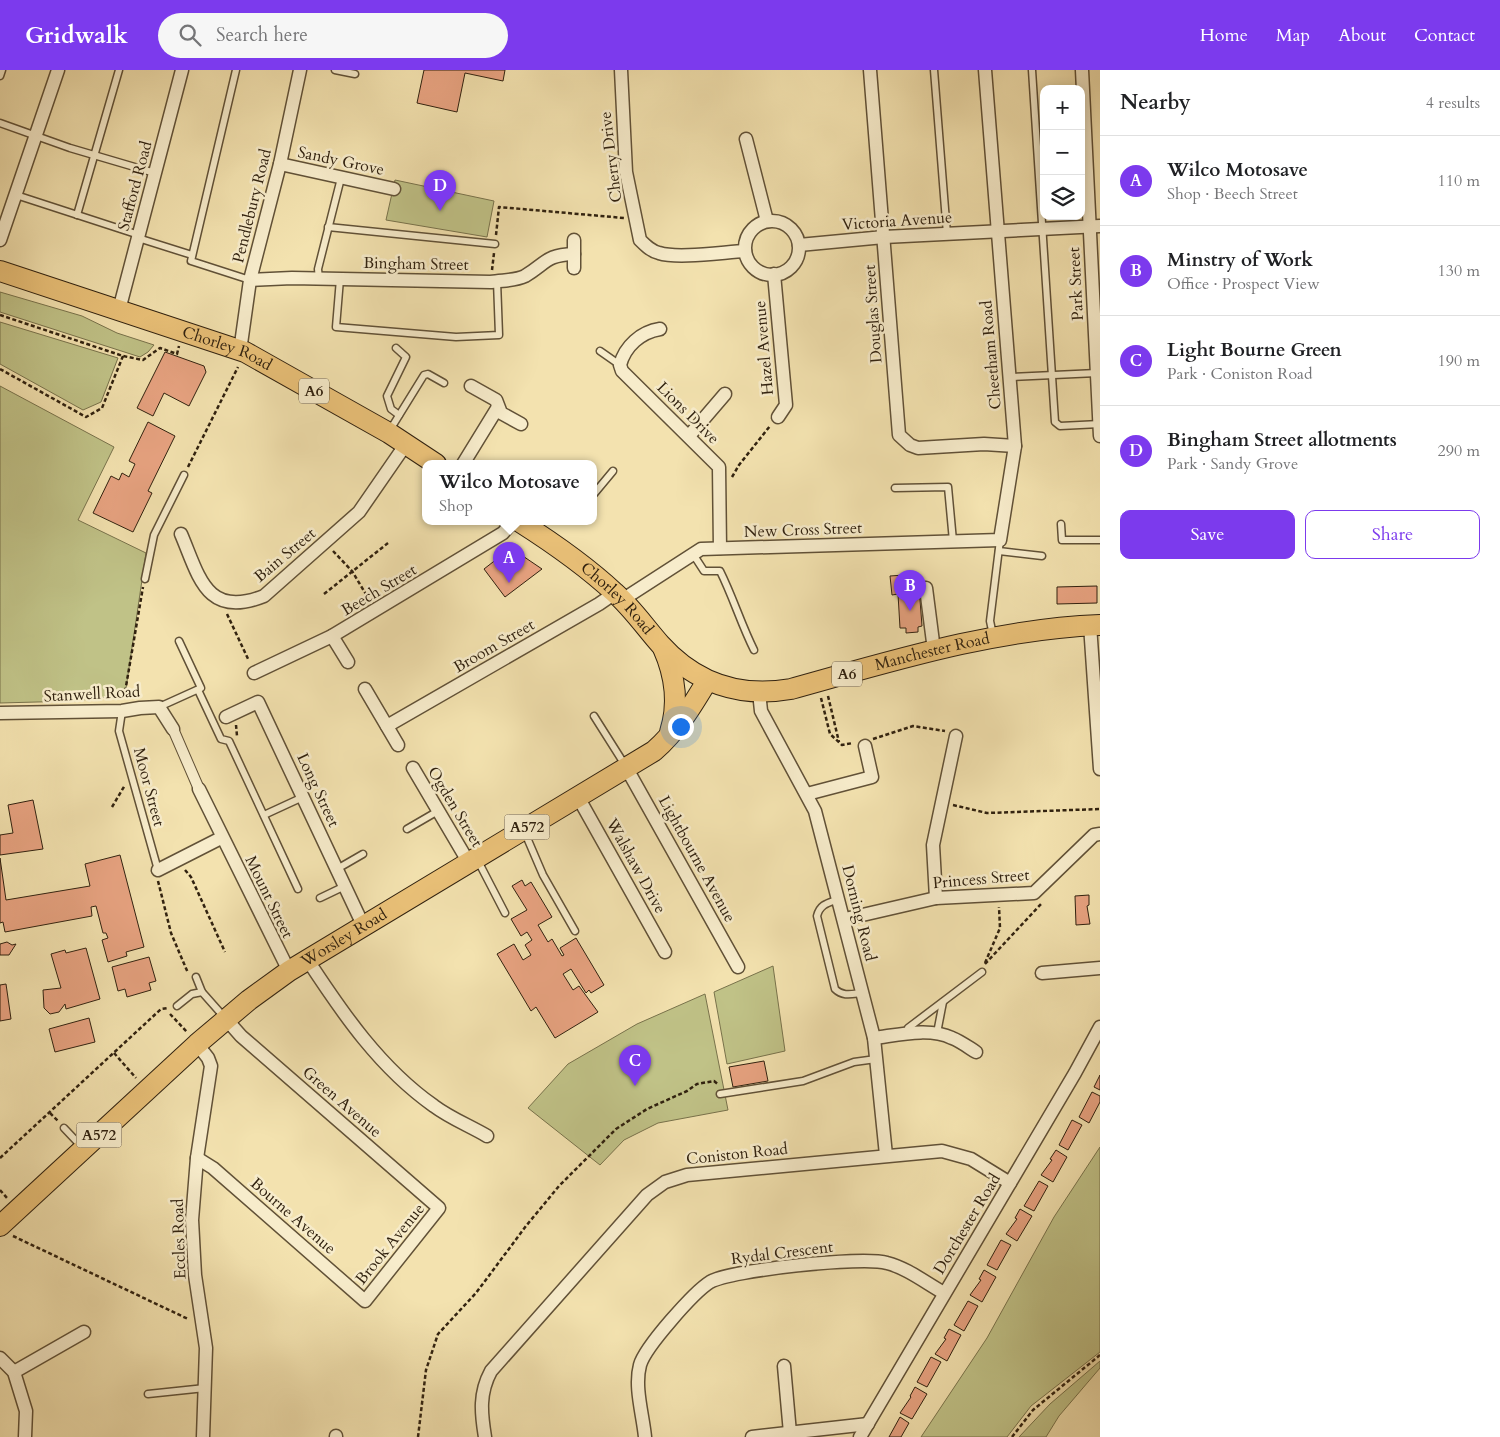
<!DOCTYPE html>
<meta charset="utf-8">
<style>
body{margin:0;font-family:Cardo,serif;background:#f6f6f6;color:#202124}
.controls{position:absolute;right:15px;top:15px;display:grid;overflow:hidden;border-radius:10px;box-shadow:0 2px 12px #0003}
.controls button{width:45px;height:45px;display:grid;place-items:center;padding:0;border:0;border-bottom:1px solid #e0e0e0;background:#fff;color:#202124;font:25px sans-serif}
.you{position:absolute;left:680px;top:656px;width:18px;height:18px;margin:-12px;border:4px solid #fff;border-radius:50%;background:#1a73e8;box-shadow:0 0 0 8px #1a73e833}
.badge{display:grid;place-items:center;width:32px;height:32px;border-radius:50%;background:#7c3aed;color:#fff;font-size:16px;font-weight:700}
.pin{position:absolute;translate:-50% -41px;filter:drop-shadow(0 1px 2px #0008)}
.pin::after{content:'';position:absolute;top:26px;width:18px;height:15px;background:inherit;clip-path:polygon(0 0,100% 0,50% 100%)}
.popup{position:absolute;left:422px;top:390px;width:175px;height:65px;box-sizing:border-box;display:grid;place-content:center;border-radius:10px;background:#fff;filter:drop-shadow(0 1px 4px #0005);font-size:16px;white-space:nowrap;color:#757577}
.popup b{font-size:19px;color:#202124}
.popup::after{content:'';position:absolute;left:50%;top:100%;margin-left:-10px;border:10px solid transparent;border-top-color:#fff}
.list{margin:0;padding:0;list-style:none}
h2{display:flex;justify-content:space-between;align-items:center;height:65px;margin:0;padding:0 20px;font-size:21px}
h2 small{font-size:16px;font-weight:400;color:#757577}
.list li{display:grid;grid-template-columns:32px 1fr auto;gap:15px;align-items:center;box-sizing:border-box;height:90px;padding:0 20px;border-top:1px solid #e0e0e0}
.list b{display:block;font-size:19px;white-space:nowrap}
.list p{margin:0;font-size:16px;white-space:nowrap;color:#757577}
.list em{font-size:16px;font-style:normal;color:#757577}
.actions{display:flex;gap:10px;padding:15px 20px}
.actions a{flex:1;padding:11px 0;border:1px solid #7c3aed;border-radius:10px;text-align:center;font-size:18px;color:#7c3aed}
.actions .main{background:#7c3aed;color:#fff}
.icon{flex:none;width:28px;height:28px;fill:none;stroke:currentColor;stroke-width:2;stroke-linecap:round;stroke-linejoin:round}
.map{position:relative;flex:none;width:1100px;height:1367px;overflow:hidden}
header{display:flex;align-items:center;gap:30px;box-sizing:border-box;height:70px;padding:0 25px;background:#7c3aed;color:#fff}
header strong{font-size:24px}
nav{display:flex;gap:28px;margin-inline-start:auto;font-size:18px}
.search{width:350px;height:45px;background:#f6f6f6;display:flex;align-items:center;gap:12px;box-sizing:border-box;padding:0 18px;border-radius:28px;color:#757577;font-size:19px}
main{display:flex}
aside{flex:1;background:#fff}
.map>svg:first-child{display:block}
.green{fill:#c0c287;stroke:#78724b}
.building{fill:#e8a381;stroke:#30210f}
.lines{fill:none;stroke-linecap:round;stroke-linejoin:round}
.service-casing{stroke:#615137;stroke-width:9}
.pedestrian-casing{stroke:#615137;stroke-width:12}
.minor-casing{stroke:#615137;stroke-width:15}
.primary-casing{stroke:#30210f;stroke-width:22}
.path{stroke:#30210f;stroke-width:2.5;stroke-dasharray:4 2.5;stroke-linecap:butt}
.service{stroke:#f7eccb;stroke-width:6}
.pedestrian{stroke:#f7eccb;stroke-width:10}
.minor{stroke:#f7eccb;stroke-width:12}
.primary{stroke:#eac178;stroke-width:20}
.labels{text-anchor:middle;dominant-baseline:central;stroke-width:5;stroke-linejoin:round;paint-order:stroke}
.shield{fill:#f7eccb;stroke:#6c5e47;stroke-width:1}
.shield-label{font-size:15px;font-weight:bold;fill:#30210f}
.street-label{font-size:16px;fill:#30210f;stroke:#f7eccb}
</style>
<header>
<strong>Gridwalk</strong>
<div class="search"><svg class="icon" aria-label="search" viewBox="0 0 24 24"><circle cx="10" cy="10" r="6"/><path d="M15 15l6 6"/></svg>Search here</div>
<nav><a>Home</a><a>Map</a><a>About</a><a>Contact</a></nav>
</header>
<main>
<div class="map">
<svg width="1100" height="1367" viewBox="0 0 1100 1367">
<rect width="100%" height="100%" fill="#f3e2af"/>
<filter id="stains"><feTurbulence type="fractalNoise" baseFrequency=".004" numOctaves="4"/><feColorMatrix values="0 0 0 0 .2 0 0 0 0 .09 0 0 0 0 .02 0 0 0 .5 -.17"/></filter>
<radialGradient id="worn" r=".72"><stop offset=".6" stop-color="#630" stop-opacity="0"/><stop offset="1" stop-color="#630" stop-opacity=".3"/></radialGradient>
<g class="green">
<path d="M395,110L494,131L487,167L386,150Z"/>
<path d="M0,222L82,246L117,263L154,275L148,282L140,287L0,242Z"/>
<path d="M0,252L118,288L101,332L83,340L0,294Z"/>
<path d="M0,316L114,377L78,450L146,483L125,625L74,631L0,633Z"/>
<path d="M773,896L785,981L727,994L714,922Z"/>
<path d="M705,924L728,1040L658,1053L624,1070L600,1095L528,1038L568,994L637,954Z"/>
<path d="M1100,1077V1282L1031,1336L1007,1367H921L987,1268L1054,1147Z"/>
<path d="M1100,1291V1298L1059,1346L1046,1367H1019L1050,1334Z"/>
</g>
<g class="building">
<path d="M424,0H505L503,11L465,3L457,42L417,33Z"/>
<path d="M165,282L204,296L206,302L189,336L164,323L153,346L137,338Z"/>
<path d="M148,352L175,366L148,421L152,423L133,462L93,443L111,406L119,410L122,403L129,407L135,394L129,391Z"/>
<path d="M511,478L542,499L505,527L484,499Z"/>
<path d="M918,504L922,556L918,557V562L906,563V558H900L898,524L892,525L890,506Z"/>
<path d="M1097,516V533L1057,534V517Z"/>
<path d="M33,730L43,779L0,785V765L13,763L8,735Z"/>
<path d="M120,785L144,877L126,882L127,886L108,892L102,870L108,868L106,863H103L96,836L91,837L92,846L5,862L3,852L0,853V788L6,830L90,816L85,794Z"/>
<path d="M522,810L525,816L531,812L552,847L538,855L548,872L552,869L562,886L564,885L560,878L576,868L604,915L591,923L589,920L586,923L571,899L563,904L573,920L579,916L598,942L555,968L536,937L531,941L497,884L514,874L523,890L531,885L525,875L532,870L527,862L521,866L511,849L527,840L512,816Z"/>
<path d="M1089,825V835L1087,836L1090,854L1076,855L1075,826Z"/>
<path d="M7,872L12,875L16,874L9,885H0V874Z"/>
<path d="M86,878L100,929L66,939L65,934L59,942L50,944L44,938L43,920L61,918L51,884L65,880L66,883Z"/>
<path d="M149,887L156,911L149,913L151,920L127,927L125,919L118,921L112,897Z"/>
<path d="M6,914L11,949L0,951V915Z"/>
<path d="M89,948L95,972L55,982L49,959Z"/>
<path d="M764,991L768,1011L733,1017L729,997Z"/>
<path d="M1100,1005V1020L1094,1017Z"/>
<path d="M1092,1022L1100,1026V1032L1089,1053L1079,1047Z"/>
<path d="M1072,1050L1082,1055L1068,1080L1059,1075Z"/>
<path d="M1056,1080L1067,1087L1053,1112L1041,1105L1052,1090L1050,1089Z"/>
<path d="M1039,1111L1048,1116L1034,1141L1024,1136Z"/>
<path d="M1020,1139L1032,1146L1017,1171L1006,1164L1017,1149L1015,1148Z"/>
<path d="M1001,1170L1011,1175L997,1200L987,1195Z"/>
<path d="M984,1200L996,1207L982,1232L970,1225L981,1210L979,1209Z"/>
<path d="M968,1231L978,1236L964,1261L954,1255Z"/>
<path d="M949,1259L961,1265L947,1291L935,1284L946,1269L944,1268Z"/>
<path d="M931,1287L941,1292L927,1317L917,1312Z"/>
<path d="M915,1317L927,1324L912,1349L900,1343L911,1327L910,1326Z"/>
<path d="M900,1347L909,1353L901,1367H889Z"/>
</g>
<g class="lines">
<g class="service-casing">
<g id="service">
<path d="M236,0L191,191L250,210"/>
<path d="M335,0L355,4"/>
<path d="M934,0L947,164"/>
<path d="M1032,0L1055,352L1060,356L1100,354"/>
<path d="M0,6L2,0"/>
<path d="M0,53L70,78L155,103"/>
<path d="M16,125L139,165"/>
<path d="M77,145L119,0"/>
<path d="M328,157L495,174"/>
<path d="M138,168L192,185"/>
<path d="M319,209L318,199L341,108"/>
<path d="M340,209L336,257L456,267L499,265L497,211"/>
<path d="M396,278L406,287L387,326L391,339L399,345"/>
<path d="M600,281L620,295"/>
<path d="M1010,307L1097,303"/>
<path d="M390,360L424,305L428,304L444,313"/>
<path d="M895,418L948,417L953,471"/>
<path d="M593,425L613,401"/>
<path d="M1061,454L1062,470H1100"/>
<path d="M999,481L1042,486"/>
<path d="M693,484L704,501H720C733,527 741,554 754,580"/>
<path d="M145,509L154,465L184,405"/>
<path d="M993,565L990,551L1000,470"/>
<path d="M198,620L221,669L229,671L298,819"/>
<path d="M159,637L201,618L179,571"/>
<path d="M122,641L119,661L158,800"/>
<path d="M594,646L625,695"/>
<path d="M264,745L303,727"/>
<path d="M407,759L438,741"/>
<path d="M525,763L543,805L575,861"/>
<path d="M477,789L505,843"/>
<path d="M337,799L363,784"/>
<path d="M320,828L345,816"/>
<path d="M839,829C828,833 820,834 817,846L835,919C843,927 852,924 862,923"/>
<path d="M196,907L202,922L225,948"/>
<path d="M177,936L192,924L202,922"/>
<path d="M908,963V958L982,902"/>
<path d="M937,963L943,932"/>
<path d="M720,1024L803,1011L854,992L876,989"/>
<path d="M64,1058L81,1076"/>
<path d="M148,1324L205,1318"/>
</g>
</g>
<g class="pedestrian-casing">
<path id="pedestrian" d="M173,659L199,719"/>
</g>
<g class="minor-casing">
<g id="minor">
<path d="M621,0L626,102L640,170C646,176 651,181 659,183C678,189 724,182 745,181"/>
<path d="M870,0L899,365L910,375L918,378L984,374L1015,376"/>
<path d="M1082,0L1100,366"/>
<path d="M746,69L767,151"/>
<path d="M280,94L394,119"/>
<circle cx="772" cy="178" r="27"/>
<path d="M0,170L58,0"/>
<path d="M574,170V198"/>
<path d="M799,175L884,167L1100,156"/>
<path d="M774,204L786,335L778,347"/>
<path d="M250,210L292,208L491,212C502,210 515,211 525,206C547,193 545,185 574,184"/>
<path d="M119,240L182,0"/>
<path d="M660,259C641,262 625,276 620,295L622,301L719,397L720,478"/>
<path d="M240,281L250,210L280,94L300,0"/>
<path d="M471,316L496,330L501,343L521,354"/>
<path d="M689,366L725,324"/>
<path d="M463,394L498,337"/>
<path d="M181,464C199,506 206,549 264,526L359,442L406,374"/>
<path d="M926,518L934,580"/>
<path d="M622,530L701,479L1000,470L1015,376L985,0"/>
<path d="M1090,555L1100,699"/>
<path d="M332,566L348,592"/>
<path d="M254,603L332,566L503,463L512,452"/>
<path d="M365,619L398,675"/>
<path d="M759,622L761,641L815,741L874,968L886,1085"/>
<path d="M0,643L122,641L140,638L159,637L173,659"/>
<path d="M226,647L258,632L363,855"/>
<path d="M387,656L599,534L615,523"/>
<path d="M413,698L469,793"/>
<path d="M627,699L738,897"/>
<path d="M199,719L289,901"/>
<path d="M807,724L872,707L865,676"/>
<path d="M578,727L665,882"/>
<path d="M158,800L221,768"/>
<path d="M936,828L933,775L956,666"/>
<path d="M845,849L936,828L1034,823L1094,765L1100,764"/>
<path d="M307,889C343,944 380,998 434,1036C450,1048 470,1056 487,1066"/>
<path d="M1042,903L1100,898"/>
<path d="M874,968C898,965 929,957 952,968C960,971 968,977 976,982"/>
<path d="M197,974L208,988L211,996L197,1088L192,1150L195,1205L206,1278L203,1367"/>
<path d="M197,1088L213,1098L365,1231L439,1138L241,966L226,949"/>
<path d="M0,1288L14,1302L26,1341L25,1367"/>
<path d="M784,1296L790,1363"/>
<path d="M14,1302L84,1262"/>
<path d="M336,1366V1367"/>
<path d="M485,1367C481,1343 479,1323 491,1301L647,1125L665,1112L687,1105L942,1081L971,1089L1010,1113"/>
<path d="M645,1367C643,1345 634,1317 640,1295C645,1277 694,1222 710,1212C731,1200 863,1186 887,1193C907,1198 926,1213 944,1223"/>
<path d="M752,1367L868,1354"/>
<path d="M860,1367L1075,1003L1100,957"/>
</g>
</g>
<g class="primary-casing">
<g id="primary">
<path id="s1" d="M0,201L245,282L389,363L436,394"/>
<path id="s2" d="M520,452C553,473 586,496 615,523C632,538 645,557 660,574C695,613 740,628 791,619C892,591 994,559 1100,555"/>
<path d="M663,578C675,605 679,634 670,662"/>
<path id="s3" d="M0,1156L197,974L249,930L289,901L654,681C677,661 692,636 707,611"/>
</g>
</g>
<g class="path">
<path d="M496,165L499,137L624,148"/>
<path d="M492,200L494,183"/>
<path d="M0,245L123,286L143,290L160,278L177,284L179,276"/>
<path d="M0,299L86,347L102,338L123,286"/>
<path d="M188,397L238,297"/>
<path d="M732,407L739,395L770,356"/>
<path d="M333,481L352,501L370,531"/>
<path d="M324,524L388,473"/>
<path d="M227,544L249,591"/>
<path d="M828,626L839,672"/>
<path d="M124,628L143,517"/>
<path d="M821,628L830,664L842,675L853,673"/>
<path d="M236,655L237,666"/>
<path d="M873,669L913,656L945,661"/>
<path d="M953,735L987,743L1100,739"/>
<path d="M112,737L125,715"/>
<path d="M185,800L191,807L225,882"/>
<path d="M158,811L171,863L188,903"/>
<path d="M985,893L1000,858L999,837"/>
<path d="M985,894L1041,834"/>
<path d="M170,944L187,962"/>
<path d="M114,983L136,1008"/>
<path d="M50,1043L58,1051"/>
<path d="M0,1088L161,939L168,938"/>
<path d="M0,1120L7,1128"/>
<path d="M13,1166L188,1249"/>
<path d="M418,1367L426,1300L438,1264L476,1223L526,1156L559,1116L616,1059L647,1039L687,1021L697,1014L714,1011L719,1015"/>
<path d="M1012,1367L1033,1340L1100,1285"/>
</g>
<use href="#service" class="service"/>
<use href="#pedestrian" class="pedestrian"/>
<use href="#minor" class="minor"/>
<use href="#primary" class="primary"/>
</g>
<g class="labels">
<g class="shield">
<rect x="299" y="308.5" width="30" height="25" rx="4"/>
<rect x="832" y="591.5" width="30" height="25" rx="4"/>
<rect x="504.5" y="744.5" width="45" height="25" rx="4"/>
<rect x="76.5" y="1052.5" width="45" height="25" rx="4"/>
</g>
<g class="shield-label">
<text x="314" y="321">A6</text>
<text x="847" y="604">A6</text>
<text x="527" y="757">A572</text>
<text x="99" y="1065">A572</text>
</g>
<g class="street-label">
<text transform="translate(611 87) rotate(-97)">Cherry Drive</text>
<text transform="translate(341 91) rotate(12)">Sandy Grove</text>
<text transform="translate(135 116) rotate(-75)">Stafford Road</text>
<text transform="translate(252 136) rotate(-76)">Pendlebury Road</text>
<text transform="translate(897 151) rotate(-4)">Victoria Avenue</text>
<text transform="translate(416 194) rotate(1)">Bingham Street</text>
<text transform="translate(1076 214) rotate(-93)">Park Street</text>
<text transform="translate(873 244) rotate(-94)">Douglas Street</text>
<text transform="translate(764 278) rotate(-95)">Hazel Avenue</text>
<text stroke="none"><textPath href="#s1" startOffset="240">Chorley Road</textPath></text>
<text transform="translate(991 285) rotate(-95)">Cheetham Road</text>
<text transform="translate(688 343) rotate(45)">Lions Drive</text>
<text transform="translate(803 460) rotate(-2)">New Cross Street</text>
<text transform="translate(285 485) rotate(-40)">Bain Street</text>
<text transform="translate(379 520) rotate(-31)">Beech Street</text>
<text stroke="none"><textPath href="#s2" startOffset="124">Chorley Road</textPath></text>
<text transform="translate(494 576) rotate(-30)">Broom Street</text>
<text stroke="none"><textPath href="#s2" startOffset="478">Manchester Road</textPath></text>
<text transform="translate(92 624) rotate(-3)">Stanwell Road</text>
<text transform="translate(149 717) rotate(75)">Moor Street</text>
<text transform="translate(318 720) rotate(65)">Long Street</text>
<text transform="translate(455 737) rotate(59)">Ogden Street</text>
<text transform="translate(697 789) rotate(61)">Lightbourne Avenue</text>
<text transform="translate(636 796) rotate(61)">Walshaw Drive</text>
<text transform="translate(981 809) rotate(-5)">Princess Street</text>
<text transform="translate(269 827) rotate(64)">Mount Street</text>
<text transform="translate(859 843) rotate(76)">Dorning Road</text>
<text stroke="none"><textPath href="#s3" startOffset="450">Worsley Road</textPath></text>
<text transform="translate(342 1032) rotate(41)">Green Avenue</text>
<text transform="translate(737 1084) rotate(-6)">Coniston Road</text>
<text transform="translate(293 1146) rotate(41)">Bourne Avenue</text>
<text transform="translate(967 1154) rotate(-59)">Dorchester Road</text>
<text transform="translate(179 1169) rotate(-92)">Eccles Road</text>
<text transform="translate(390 1174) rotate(-51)">Brook Avenue</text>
<text transform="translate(782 1183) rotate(-7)">Rydal Crescent</text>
</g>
</g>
<rect width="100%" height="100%" filter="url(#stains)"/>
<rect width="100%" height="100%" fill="url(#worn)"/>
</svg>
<div class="controls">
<button>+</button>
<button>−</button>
<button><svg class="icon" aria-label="layers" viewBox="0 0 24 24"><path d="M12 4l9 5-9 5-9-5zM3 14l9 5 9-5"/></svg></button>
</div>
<div class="you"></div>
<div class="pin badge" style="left:509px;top:513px">A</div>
<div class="popup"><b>Wilco Motosave</b>Shop</div>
<div class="pin badge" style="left:910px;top:541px">B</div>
<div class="pin badge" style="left:635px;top:1016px">C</div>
<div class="pin badge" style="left:440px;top:141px">D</div>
</div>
<aside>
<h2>Nearby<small>4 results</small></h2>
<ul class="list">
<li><span class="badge">A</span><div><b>Wilco Motosave</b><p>Shop · Beech Street</p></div><em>110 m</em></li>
<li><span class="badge">B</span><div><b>Minstry of Work</b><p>Office · Prospect View</p></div><em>130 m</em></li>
<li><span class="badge">C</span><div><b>Light Bourne Green</b><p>Park · Coniston Road</p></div><em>190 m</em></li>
<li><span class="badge">D</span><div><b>Bingham Street allotments</b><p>Park · Sandy Grove</p></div><em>290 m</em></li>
</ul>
<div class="actions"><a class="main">Save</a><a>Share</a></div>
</aside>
</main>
